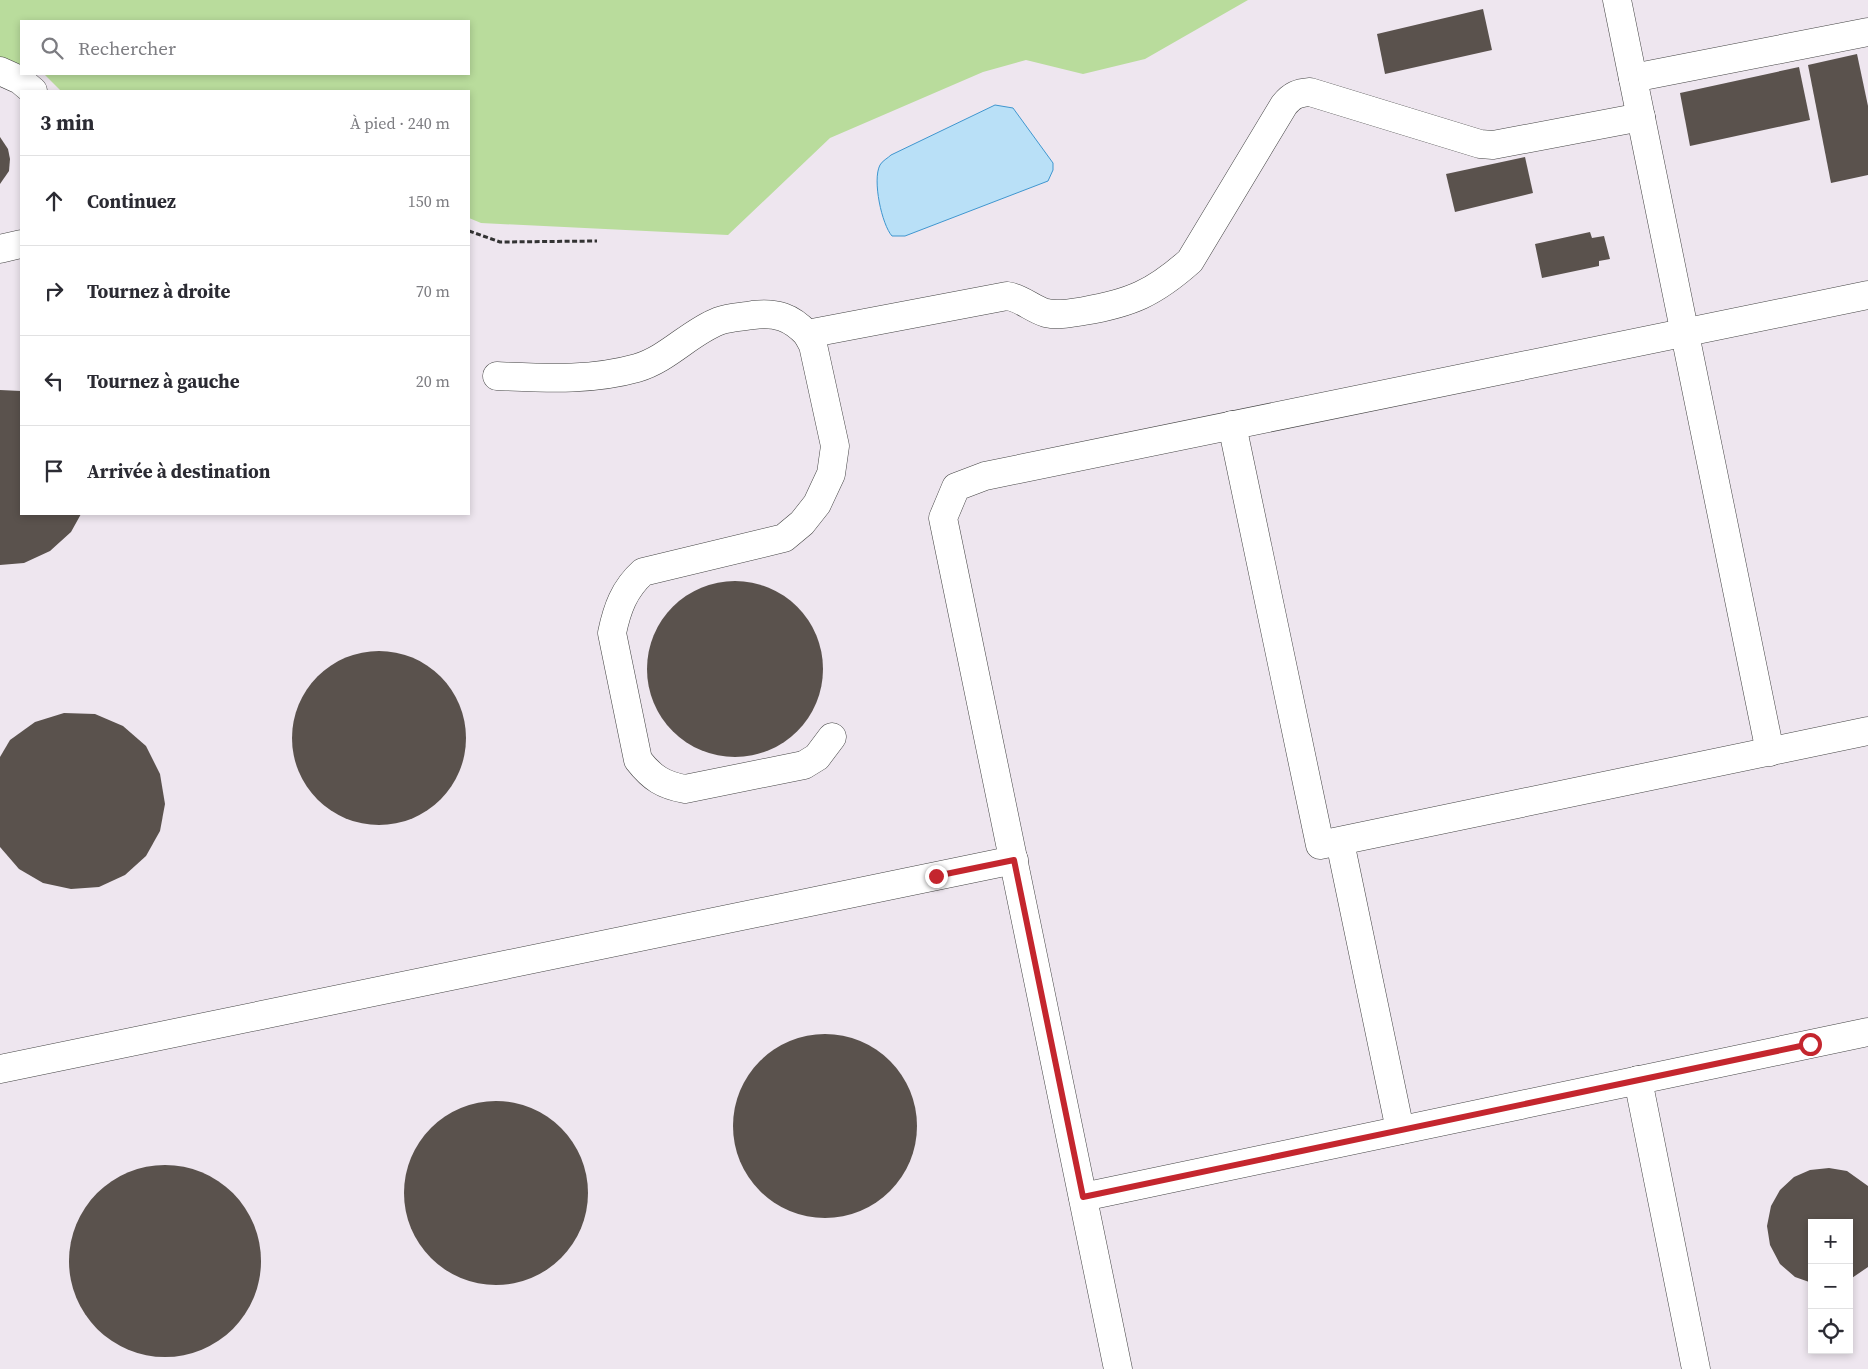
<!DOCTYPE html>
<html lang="fr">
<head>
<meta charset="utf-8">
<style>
	:root { --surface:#fff; --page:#f7f7f7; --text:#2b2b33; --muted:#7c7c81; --line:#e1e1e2 }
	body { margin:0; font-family:"Source Serif 4",serif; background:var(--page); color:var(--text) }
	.controls { position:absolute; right:15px; bottom:15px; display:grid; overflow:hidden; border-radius:0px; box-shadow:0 2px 8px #0003 }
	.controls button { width:45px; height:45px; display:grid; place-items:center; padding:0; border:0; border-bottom:1px solid var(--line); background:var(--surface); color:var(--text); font:25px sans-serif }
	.stop { position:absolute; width:15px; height:15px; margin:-11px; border:4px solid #c4262e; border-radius:50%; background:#fff }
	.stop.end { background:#c4262e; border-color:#fff; box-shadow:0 1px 5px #0008 }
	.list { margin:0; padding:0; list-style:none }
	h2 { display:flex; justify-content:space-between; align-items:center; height:65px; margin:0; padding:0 20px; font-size:21px }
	h2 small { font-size:16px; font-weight:400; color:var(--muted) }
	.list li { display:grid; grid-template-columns:32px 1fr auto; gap:15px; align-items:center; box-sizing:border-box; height:90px; padding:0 20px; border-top:1px solid var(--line) }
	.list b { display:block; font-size:19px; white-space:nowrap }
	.list em { font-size:16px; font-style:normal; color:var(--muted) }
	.icon { flex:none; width:28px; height:28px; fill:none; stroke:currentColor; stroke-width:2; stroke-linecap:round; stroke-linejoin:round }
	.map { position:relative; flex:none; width:1868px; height:1369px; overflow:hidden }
	.search { position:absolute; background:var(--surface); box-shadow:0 2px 8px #0003; left:20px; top:20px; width:450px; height:55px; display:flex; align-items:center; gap:12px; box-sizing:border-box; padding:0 18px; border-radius:0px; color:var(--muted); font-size:19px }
	.panel { position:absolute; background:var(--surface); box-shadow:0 2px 8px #0003; left:20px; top:90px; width:450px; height:425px; border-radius:0px }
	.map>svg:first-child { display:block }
</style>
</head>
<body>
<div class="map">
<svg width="1868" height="1369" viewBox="0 0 1868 1369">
	<rect width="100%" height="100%" fill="#fffdf5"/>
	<path fill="#eee6ef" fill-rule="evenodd" d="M0 0H1868V1369H0ZM21 21H469V74H21ZM21 91H469V514H21ZM1812 1223H1849V1350H1812Z"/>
	<path fill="#b9dc9c" d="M0 0H1248L1145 59 1083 74 1026 60 983 72 830 138 728 235 481 223 469 218V91H61L45 75 469 74V21H21L20 68 0 62Z"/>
	<path fill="#b9e0f7" stroke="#3f96cf" d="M995 105 1013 108 1053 163V170L1048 181 905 236H892C882 225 872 180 880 165 882 161 888 158 891 155Z"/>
	<g fill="#5a524d">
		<path d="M1483 9 1492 50 1385 74 1377 34Z"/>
		<path d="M1857 54 1868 106V175L1831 183 1808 65Z"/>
		<path d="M1799 67 1810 120 1690 146 1680 93Z"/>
		<path d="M0 137 8 149 10 159 9 171 0 184Z"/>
		<path d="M1525 157 1533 193 1455 212 1446 174Z"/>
		<path d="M1590 232 1592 238 1604 236 1610 259 1599 261V266L1542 278 1535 244Z"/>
		<path d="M0 390 21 391V514H81L71 532 50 551 24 563 0 565Z"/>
		<circle cx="735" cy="669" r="88"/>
		<circle cx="379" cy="738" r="87"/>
		<path d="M64 713 95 714 123 726 146 746 160 774 165 804 160 831 146 856 125 875 99 887 71 889 43 883 19 869 0 847V757L10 740 35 722Z"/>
		<circle cx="825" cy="1126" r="92"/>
		<circle cx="496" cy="1193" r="92"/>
		<circle cx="165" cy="1261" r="96"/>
		<path d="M1829 1168 1847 1171 1868 1186V1267L1849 1280V1223H1812V1283L1795 1277 1780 1264 1770 1245 1767 1226 1771 1206 1780 1190 1794 1177 1810 1170Z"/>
	</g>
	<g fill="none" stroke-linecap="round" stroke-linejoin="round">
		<g stroke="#444" stroke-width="29">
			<g id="minor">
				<path d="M1617 0 1770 752"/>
				<path d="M0 71 20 80 33 91"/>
				<path d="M1633 78 1868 32"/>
				<path d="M0 249 21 244"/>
				<path d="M807 334 813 345 835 446 831 474 817 504 802 523 784 538 643 572C624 589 617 609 612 633L638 760C652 778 663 785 685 789L804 765 817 757 832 737"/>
				<path d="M497 376C545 378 591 381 637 368 668 359 690 332 719 321 730 317 742 317 753 315 776 312 791 317 807 334L1007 296C1022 298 1032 309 1046 313 1059 316 1071 313 1084 311 1131 303 1154 293 1190 261L1284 105C1292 95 1298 93 1310 92L1480 144 1493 145 1641 117"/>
				<path d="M1232 425 1320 845 1868 731"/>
				<path d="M1340 842 1400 1130"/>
				<path d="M0 1069 1014 860"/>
				<path d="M1638 1080 1696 1369"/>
				<path d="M1083 1197 1868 1032"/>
				<path d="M1118 1369 943 518 956 487 985 476 1868 295"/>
			</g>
		</g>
		<path stroke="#333" stroke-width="3" stroke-dasharray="5 2.5" stroke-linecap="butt" d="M469 231 500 242 597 241"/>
		<use href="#minor" stroke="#fff" stroke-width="28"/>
	</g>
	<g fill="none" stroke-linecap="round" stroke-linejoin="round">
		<path stroke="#c4262e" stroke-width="6" d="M936 876 1014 860 1083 1197 1810 1044"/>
	</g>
</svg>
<div class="controls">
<button>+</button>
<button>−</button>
<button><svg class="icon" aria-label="locate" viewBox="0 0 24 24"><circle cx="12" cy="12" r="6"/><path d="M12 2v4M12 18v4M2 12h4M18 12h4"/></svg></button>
</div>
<div class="stop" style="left:1810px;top:1044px"></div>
<div class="stop end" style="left:936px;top:876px"></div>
<div class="search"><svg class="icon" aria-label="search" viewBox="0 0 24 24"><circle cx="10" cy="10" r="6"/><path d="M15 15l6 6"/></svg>Rechercher</div>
<section class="panel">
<h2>3 min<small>À pied · 240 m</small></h2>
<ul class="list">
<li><svg class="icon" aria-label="ahead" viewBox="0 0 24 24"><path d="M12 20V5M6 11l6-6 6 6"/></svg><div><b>Continuez</b></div><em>150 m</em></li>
<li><svg class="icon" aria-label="right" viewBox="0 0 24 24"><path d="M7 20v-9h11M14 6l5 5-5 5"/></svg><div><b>Tournez à droite</b></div><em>70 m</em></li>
<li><svg class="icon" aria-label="left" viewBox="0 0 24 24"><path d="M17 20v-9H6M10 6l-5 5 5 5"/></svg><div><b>Tournez à gauche</b></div><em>20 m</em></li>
<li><svg class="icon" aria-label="arrive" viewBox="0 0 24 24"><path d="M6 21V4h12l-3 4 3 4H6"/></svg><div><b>Arrivée à destination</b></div></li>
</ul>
</section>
</div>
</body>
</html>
